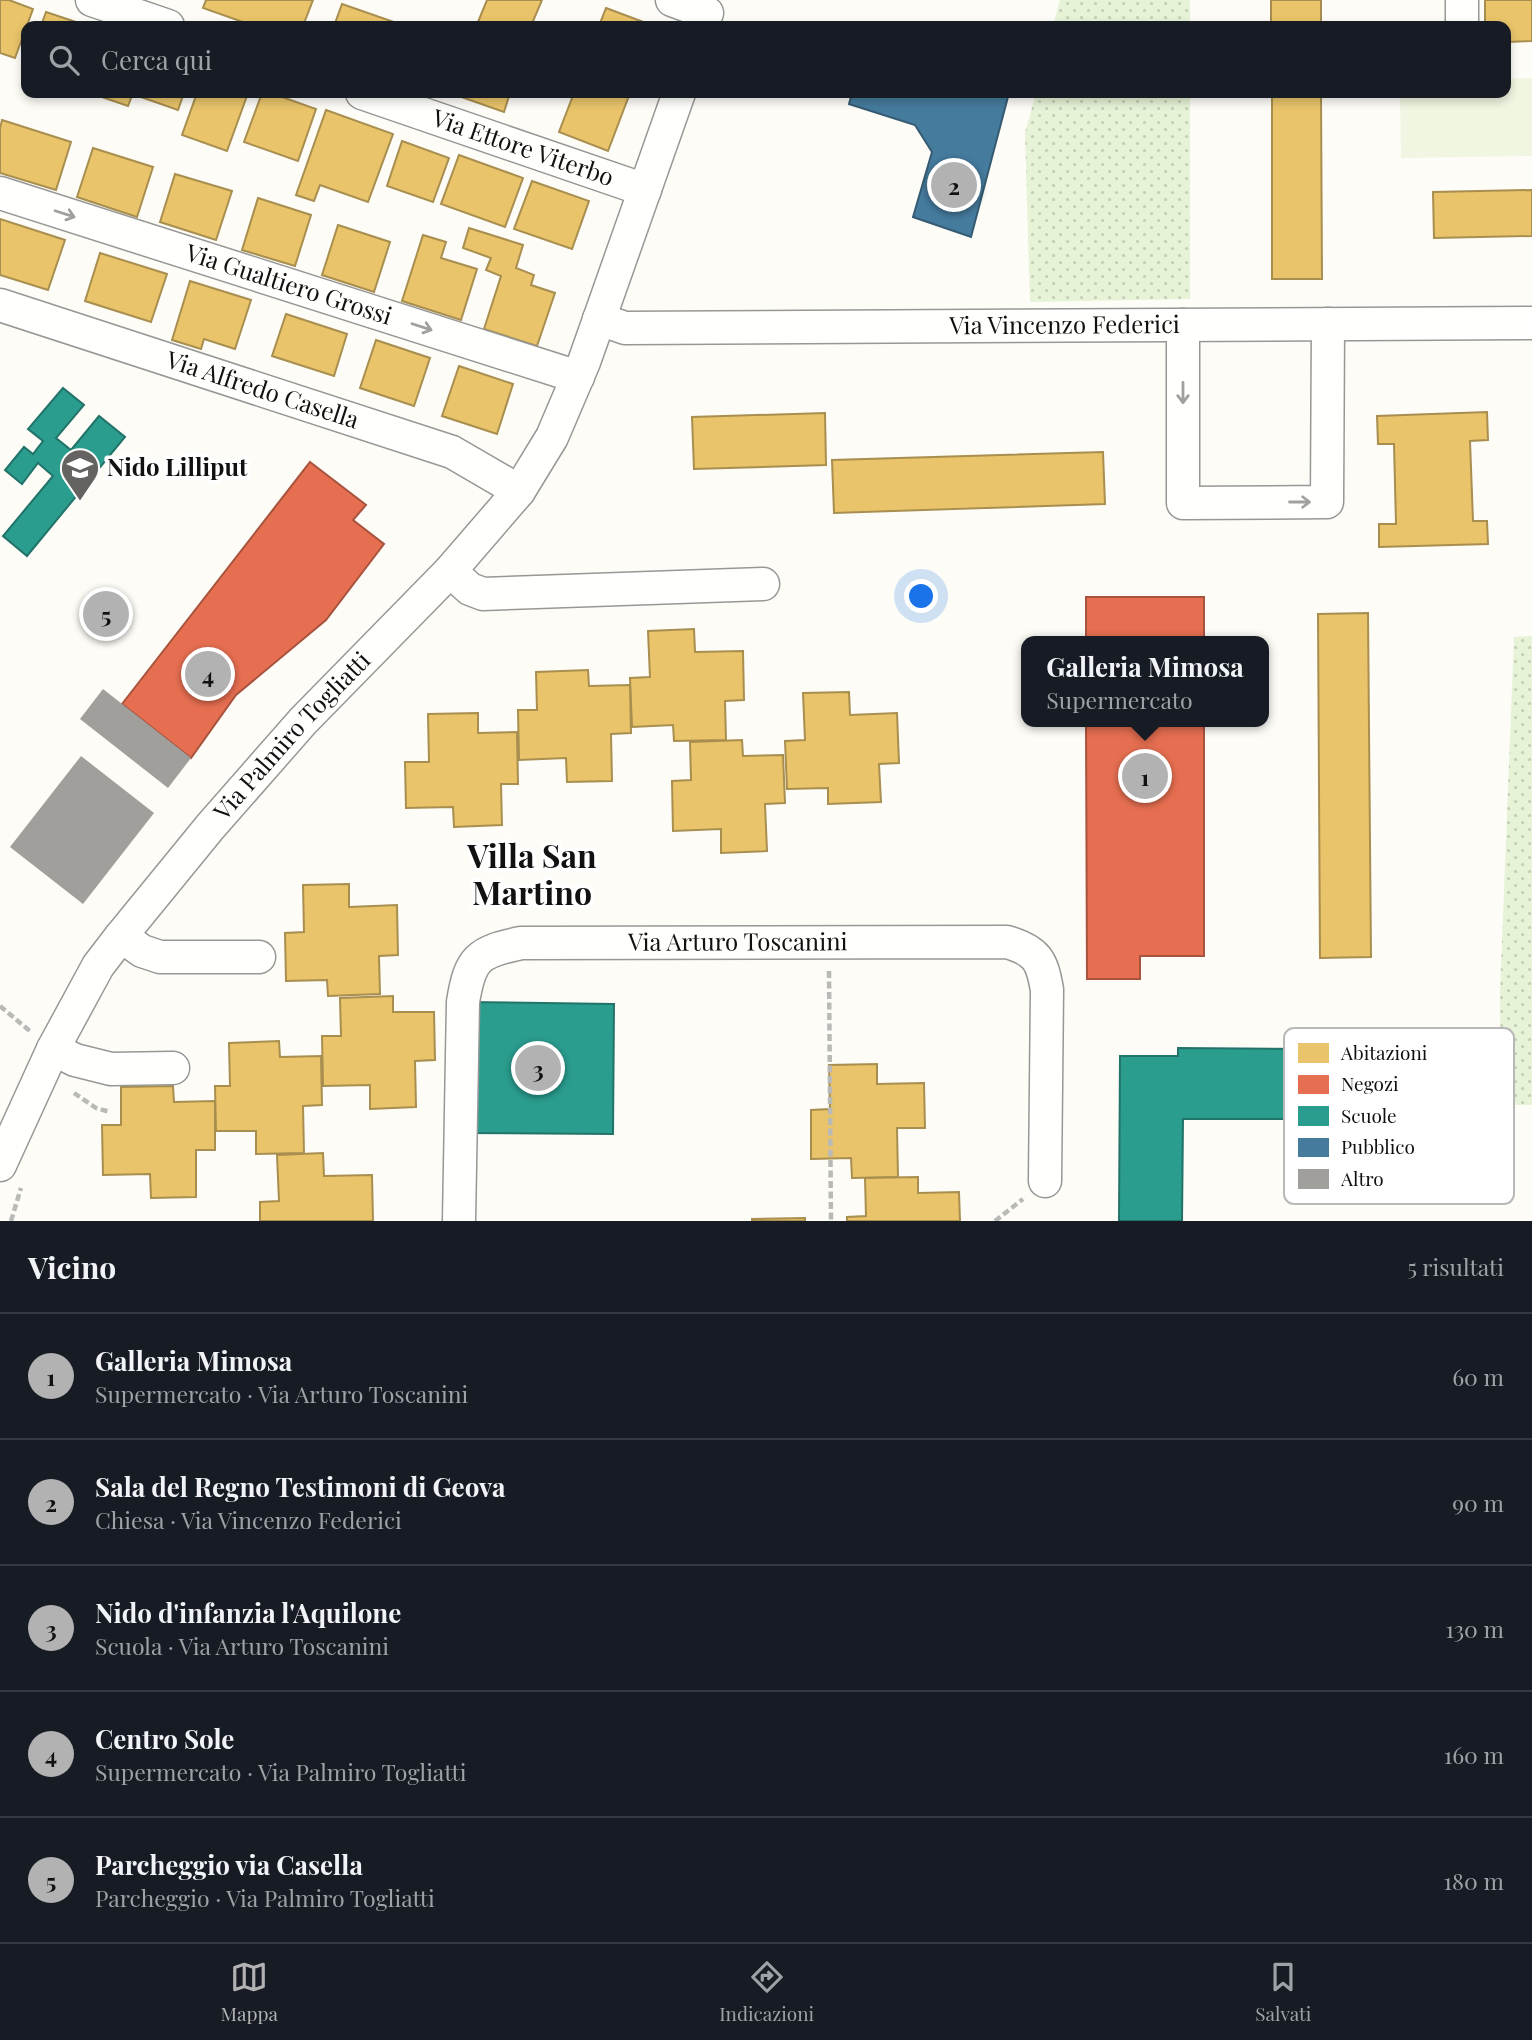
<!DOCTYPE html>
<html lang="it">
<head>
<meta charset="utf-8">
<style>
	:root { --surface:#171b24; --page:#20242c; --text:#f1f3f6; --muted:#9ea1a6; --line:#363941; --accent:#b2b2b3 }
	body { margin:0; font-family:"Playfair Display",serif; background:var(--page); color:var(--text) }
	.you { position:absolute; left:922px; top:597px; width:24px; height:24px; margin:-18px; border:5px solid #fff; border-radius:50%; background:#1a73e8; box-shadow:0 0 0 10px #1a73e833 }
	.badge { display:grid; place-items:center; width:46px; height:46px; border-radius:50%; background:var(--accent); color:#111; font-size:23px; font-weight:700 }
	.pin { position:absolute; translate:-50% -50%; border:4px solid #fff; box-shadow:0 2px 7px #0006 }
	.popup { position:absolute; left:1021px; top:636px; width:248px; height:91px; box-sizing:border-box; display:grid; place-content:center; border-radius:14px; background:var(--surface); filter:drop-shadow(0 2px 5px #0005); font-size:23px; white-space:nowrap; color:var(--muted) }
	.popup b { font-size:26px; color:var(--text) }
	.popup::after { content:''; position:absolute; left:50%; top:100%; margin-left:-14px; border:14px solid transparent; border-top-color:var(--surface) }
	.list { margin:0; padding:0; list-style:none }
	h2 { display:flex; justify-content:space-between; align-items:center; height:91px; margin:0; padding:0 28px; font-size:30px }
	h2 small { font-size:23px; font-weight:400; color:var(--muted) }
	.list li { display:grid; grid-template-columns:46px 1fr auto; gap:21px; align-items:center; box-sizing:border-box; height:126px; padding:0 28px; border-top:2px solid var(--line) }
	.list b { display:block; font-size:26px; white-space:nowrap }
	.list p { margin:0; font-size:23px; white-space:nowrap; color:var(--muted) }
	.list em { font-size:23px; font-style:normal; color:var(--muted) }
	.icon { flex:none; width:38px; height:38px; fill:none; stroke:currentColor; stroke-width:2; stroke-linecap:round; stroke-linejoin:round }
	.map { position:relative; flex:none; width:1532px; height:1221px; overflow:hidden }
	.search { position:absolute; background:var(--surface); box-shadow:0 4px 10px #0003; left:21px; right:21px; top:21px; height:77px; display:flex; align-items:center; gap:18px; box-sizing:border-box; padding:0 24px; border-radius:14px; color:var(--muted); font-size:26px }
	.sheet { height:721px; background:var(--surface) }
	nav { display:flex; justify-content:space-around; align-items:center; box-sizing:border-box; height:98px; border-top:2px solid var(--line); background:var(--surface); font-size:19px; color:var(--muted) }
	nav a { display:grid; justify-items:center; gap:4px }
	nav .on { color:var(--accent) }
	.map>svg:first-child { display:block }
</style>
</head>
<body>
<div class="map">
<svg width="1532" height="1221" viewBox="0 0 1532 1221">
	<defs>
		<pattern id="park-dots" width="8" height="8" patternUnits="userSpaceOnUse" patternTransform="scale(1.75)"><rect width="8" height="8" fill="#e7f3d7"/><path d="M2 2h.1M6 6h.1" fill="none" stroke="#c5cfb8" stroke-width="1.8" stroke-linecap="round"/></pattern>
	</defs>
	<rect width="100%" height="100%" fill="#fdfcf7"/>
	<g fill="url(#park-dots)">
		<path d="M1060 0H1190V26H1053Z"/>
		<path d="M1036 93H1190V299L1030 302 1025 133Z"/>
		<path d="M1532 636V1105H1501L1500 992 1514 637Z"/>
	</g>
	<path fill="#f0f6e1" d="M1532 78V156L1401 158 1400 93H1506V79Z"/>
	<g fill="#e9c46a" stroke="#a88e4f" stroke-width="2">
		<path d="M0 0H9L33 9 15 58 0 53Z"/>
		<path d="M206 0H313L303 26H254L203 8Z"/>
		<path d="M487 0H542L531 26H489L478 22Z"/>
		<rect x="1271" y="0" width="50" height="26"/>
		<path d="M1485 0H1532V41L1506 42V26H1485Z"/>
		<path d="M342 4 394 22 392 26H334Z"/>
		<path d="M606 8 654 26H599Z"/>
		<path d="M46 12 88 26H41Z"/>
		<path d="M90 93H133L128 106Z"/>
		<path d="M142 93H184L178 110 141 97Z"/>
		<path d="M197 93H248L227 151 182 135Z"/>
		<path d="M262 93H271L316 109 298 161 244 142Z"/>
		<path d="M450 93H510L504 112Z"/>
		<path d="M574 93H630L608 151 559 132Z"/>
		<path d="M1272 93H1321L1322 279H1272Z"/>
		<path d="M326 110 393 134 368 202 320 185 314 201 296 195Z"/>
		<path d="M2 120 71 142 56 190 0 173V128Z"/>
		<path d="M402 141 449 158 433 202 387 186Z"/>
		<path d="M93 148 153 167 137 217 77 197Z"/>
		<path d="M459 155 523 178 505 227 441 204Z"/>
		<path d="M175 174 232 191 216 240 160 222Z"/>
		<path d="M532 181 589 201 572 249 514 229Z"/>
		<path d="M1532 190V236L1434 238 1433 192Z"/>
		<path d="M258 198 311 215 295 266 242 250Z"/>
		<path d="M0 219 65 240 48 290 0 275Z"/>
		<path d="M338 225 390 242 374 292 322 275Z"/>
		<path d="M469 228 523 245 516 268 534 275 531 285 555 293 537 346 484 329 501 276 486 270 491 258 463 248Z"/>
		<path d="M423 235 446 242 441 258 477 269 461 320 402 301Z"/>
		<path d="M100 253 167 274 151 322 85 301Z"/>
		<path d="M190 281 251 300 235 349 204 339 201 349 172 340Z"/>
		<path d="M286 314 347 334 334 376 272 356Z"/>
		<path d="M376 340 430 358 414 406 360 388Z"/>
		<path d="M459 366 513 384 497 434 442 416Z"/>
		<path d="M1487 412 1488 440 1470 441 1473 521H1487L1488 544 1379 547V524H1396L1394 444H1378L1377 416Z"/>
		<path d="M825 413 826 465 694 469 692 417Z"/>
		<path d="M1103 452 1105 504 834 513 832 460Z"/>
		<path d="M1368 613 1371 957 1320 958 1318 614Z"/>
		<path d="M694 629 695 652 743 651 744 700 725 701 726 740 674 741 673 725 632 727 630 678 650 677 648 631Z"/>
		<path d="M588 670 589 686 630 685 631 733 611 734 612 781 567 782 566 758 519 760 518 710H537L536 672Z"/>
		<path d="M849 692 850 715 897 713 899 763 879 764 881 802 828 804V788L787 789 785 741 805 740 803 693Z"/>
		<path d="M478 713V733L517 732 518 784H501L502 825 454 827 453 807 406 808 405 762H429L428 714Z"/>
		<path d="M742 740 743 756 783 755 785 803 765 804 767 851 721 853V829L673 831 672 781 691 780 690 742Z"/>
		<path d="M349 884V907L397 905 398 955 379 956 380 994 328 996 327 980 286 981 285 933 304 932 303 885Z"/>
		<path d="M393 996V1012H434L435 1060 415 1061 416 1107 370 1109V1085L323 1086 322 1036H341L340 998Z"/>
		<path d="M279 1041 280 1057 321 1056 322 1105 303 1106 304 1153 256 1154V1131H216L215 1086H230L229 1043Z"/>
		<path d="M877 1064V1084L924 1083 925 1128H897L898 1177 852 1178 851 1158 811 1159V1110L830 1109 829 1065Z"/>
		<path d="M173 1086 174 1102 215 1101V1150H196V1197L151 1198 150 1174 103 1175 102 1125H121V1087Z"/>
		<path d="M323 1153 324 1176 372 1175 373 1221H260V1202L279 1201 277 1155Z"/>
		<path d="M918 1177V1193L959 1192 960 1221H847V1217L866 1216 865 1178Z"/>
		<path d="M805 1218V1221H752V1219Z"/>
	</g>
	<g fill="#e76f51" stroke="#a7533e" stroke-width="2">
		<path d="M310 462 366 505 353 520 384 544 326 620 236 695 191 758 122 704Z"/>
		<rect x="1086" y="597" width="118" height="44"/>
		<path d="M1086 722H1204V956H1140V979H1087Z"/>
	</g>
	<g fill="#2a9d8f" stroke="#227369" stroke-width="2">
		<path d="M63 388 84 405 56 438 71 450 99 416 125 437 27 556 3 536 53 476 38 463 22 484 5 470 24 447 33 454 43 441 28 429Z"/>
		<path d="M463 1002 614 1004 613 1134 462 1133Z"/>
		<path d="M1178 1048 1311 1049V1056H1397V1119H1183L1182 1221H1119L1120 1056H1178Z"/>
	</g>
	<path fill="#457b9d" stroke="#355b73" stroke-width="2" d="M852 93H1009L971 237 913 217 932 152 915 125 849 104Z"/>
	<g fill="#a19f9c">
		<path d="M103 689 191 758 168 788 80 719Z"/>
		<path d="M81 756 154 813 83 904 10 847Z"/>
	</g>
	<g fill="none" stroke-linecap="round" stroke-linejoin="round">
		<g stroke="#979795" stroke-width="35">
			<g id="minor">
				<path d="M92 0 168 26"/>
				<path d="M672 0 707 13"/>
				<path d="M1462 0V26"/>
				<path id="s1" d="M362 93 645 190"/>
				<path id="s2" d="M0 193 578 377"/>
				<path id="s3" d="M0 305 452 452 519 491"/>
				<path id="s4" d="M599 319 625 328 1532 323"/>
				<path d="M1183 325V503L1327 502 1328 324"/>
				<path d="M450 571 470 589 483 594 763 584"/>
				<path d="M121 936 142 951 160 957H259"/>
				<path d="M53 1049 75 1060 111 1069 173 1068"/>
				<path id="s5" d="M0 1165 53 1049 98 966 121 936 210 827 303 721 450 571 519 491 552 437 584 362 679 93"/>
				<path id="s6" d="M459 1221 463 1002C470 958 478 952 521 943L1007 942C1037 951 1042 960 1047 990L1045 1181"/>
			</g>
		</g>
		<g stroke="#b9b9b8" stroke-width="4.5" stroke-dasharray="7 3.5" stroke-linecap="butt">
			<path d="M829 971 831 1221"/>
			<path d="M0 1006 30 1031"/>
			<path d="M74 1093 96 1108 110 1112"/>
			<path d="M11 1221 21 1188"/>
			<path d="M995 1221 1023 1199"/>
		</g>
		<use href="#minor" stroke="#fffffe" stroke-width="32"/>
	</g>
	<defs><path id="oneway-shaft" d="M-6 0H5M1.5-3L5.5 0L1.5 3" fill="none" stroke-width="1.6" stroke-linecap="round" stroke-linejoin="round" transform="scale(1.75)"/></defs>
	<g stroke="#a0a09f">
		<use href="#oneway-shaft" transform="translate(65 214) rotate(18)"/>
		<use href="#oneway-shaft" transform="translate(422 327) rotate(18)"/>
		<use href="#oneway-shaft" transform="translate(1183 393) rotate(90)"/>
		<use href="#oneway-shaft" transform="translate(1300 502)"/>
	</g>
	<defs>
		<g id="school-pin" transform="scale(2.0125)"><path d="M0 17L-7.5 6A9.5 9.5 0 1 1 7.5 6Z" fill="#646362" stroke="#fff"/><path d="M0-5L7-2L0 1L-7-2ZM-4 1L0 2.5L4 1V4Q0 6-4 4Z" fill="#fff"/></g>
	</defs>
	<g fill-rule="evenodd">
		<use href="#school-pin" x="80" y="468"/>
	</g>
	<g text-anchor="middle" stroke-width="7" stroke-linejoin="round" paint-order="stroke">
		<g font-size="24" fill="#111" stroke="#fff">
			<text dy="8" stroke="none"><textPath href="#s1" startOffset="170">Via Ettore Viterbo</textPath></text>
			<text dy="8" stroke="none"><textPath href="#s2" startOffset="303">Via Gualtiero Grossi</textPath></text>
			<text dy="8" stroke="none"><textPath href="#s4" startOffset="467">Via Vincenzo Federici</textPath></text>
			<text dy="8" stroke="none"><textPath href="#s3" startOffset="276">Via Alfredo Casella</textPath></text>
			<text dy="8" stroke="none"><textPath href="#s5" startOffset="523">Via Palmiro Togliatti</textPath></text>
			<text dy="8" stroke="none"><textPath href="#s6" startOffset="528">Via Arturo Toscanini</textPath></text>
		</g>
		<g font-size="24" font-weight="bold" fill="#111" stroke="#fff" text-anchor="start">
			<text x="107" y="476">Nido Lilliput</text>
		</g>
		<g font-size="32" font-weight="bold" fill="#111" stroke="#fff">
			<text x="532" y="868">Villa San<tspan x="532" dy="37">Martino</tspan></text>
		</g>
	</g>
	<rect x="1284" y="1028" width="230" height="176" rx="10" fill="#fff" stroke="#b8b8b8" stroke-width="2"/>
	<rect x="1298" y="1043" width="31" height="20" fill="#e9c46a"/>
	<rect x="1298" y="1075" width="31" height="19" fill="#e76f51"/>
	<rect x="1298" y="1106" width="31" height="20" fill="#2a9d8f"/>
	<rect x="1298" y="1138" width="31" height="19" fill="#457b9d"/>
	<rect x="1298" y="1169" width="31" height="20" fill="#a19f9c"/>
	<g font-size="19" fill="#111">
		<text x="1341" y="1060">Abitazioni</text>
		<text x="1341" y="1091">Negozi</text>
		<text x="1341" y="1123">Scuole</text>
		<text x="1341" y="1154">Pubblico</text>
		<text x="1341" y="1186">Altro</text>
	</g>
</svg>
<div class="you"></div>
<div class="pin badge" style="left:1145px;top:776px">1</div>
<div class="popup"><b>Galleria Mimosa</b>Supermercato</div>
<div class="pin badge" style="left:954px;top:185px">2</div>
<div class="pin badge" style="left:538px;top:1068px">3</div>
<div class="pin badge" style="left:208px;top:674px">4</div>
<div class="pin badge" style="left:106px;top:614px">5</div>
<div class="search"><svg class="icon" aria-label="search" viewBox="0 0 24 24"><circle cx="10" cy="10" r="6"/><path d="M15 15l6 6"/></svg>Cerca qui</div>
</div>
<section class="sheet">
<h2>Vicino<small>5 risultati</small></h2>
<ul class="list">
<li><span class="badge">1</span><div><b>Galleria Mimosa</b><p>Supermercato · Via Arturo Toscanini</p></div><em>60 m</em></li>
<li><span class="badge">2</span><div><b>Sala del Regno Testimoni di Geova</b><p>Chiesa · Via Vincenzo Federici</p></div><em>90 m</em></li>
<li><span class="badge">3</span><div><b>Nido d'infanzia l'Aquilone</b><p>Scuola · Via Arturo Toscanini</p></div><em>130 m</em></li>
<li><span class="badge">4</span><div><b>Centro Sole</b><p>Supermercato · Via Palmiro Togliatti</p></div><em>160 m</em></li>
<li><span class="badge">5</span><div><b>Parcheggio via Casella</b><p>Parcheggio · Via Palmiro Togliatti</p></div><em>180 m</em></li>
</ul>
</section>
<nav>
<a class="on"><svg class="icon" aria-label="map" viewBox="0 0 24 24"><path d="M3 6l6-2 6 2 6-2v14l-6 2-6-2-6 2zM9 4v14M15 6v14"/></svg>Mappa</a>
<a><svg class="icon" aria-label="directions" viewBox="0 0 24 24"><path d="M12 3l9 9-9 9-9-9zM9 14v-3h6M13 9l2 2-2 2"/></svg>Indicazioni</a>
<a><svg class="icon" aria-label="saved" viewBox="0 0 24 24"><path d="M7 4h10v16l-5-4-5 4z"/></svg>Salvati</a>
</nav>
</body>
</html>
